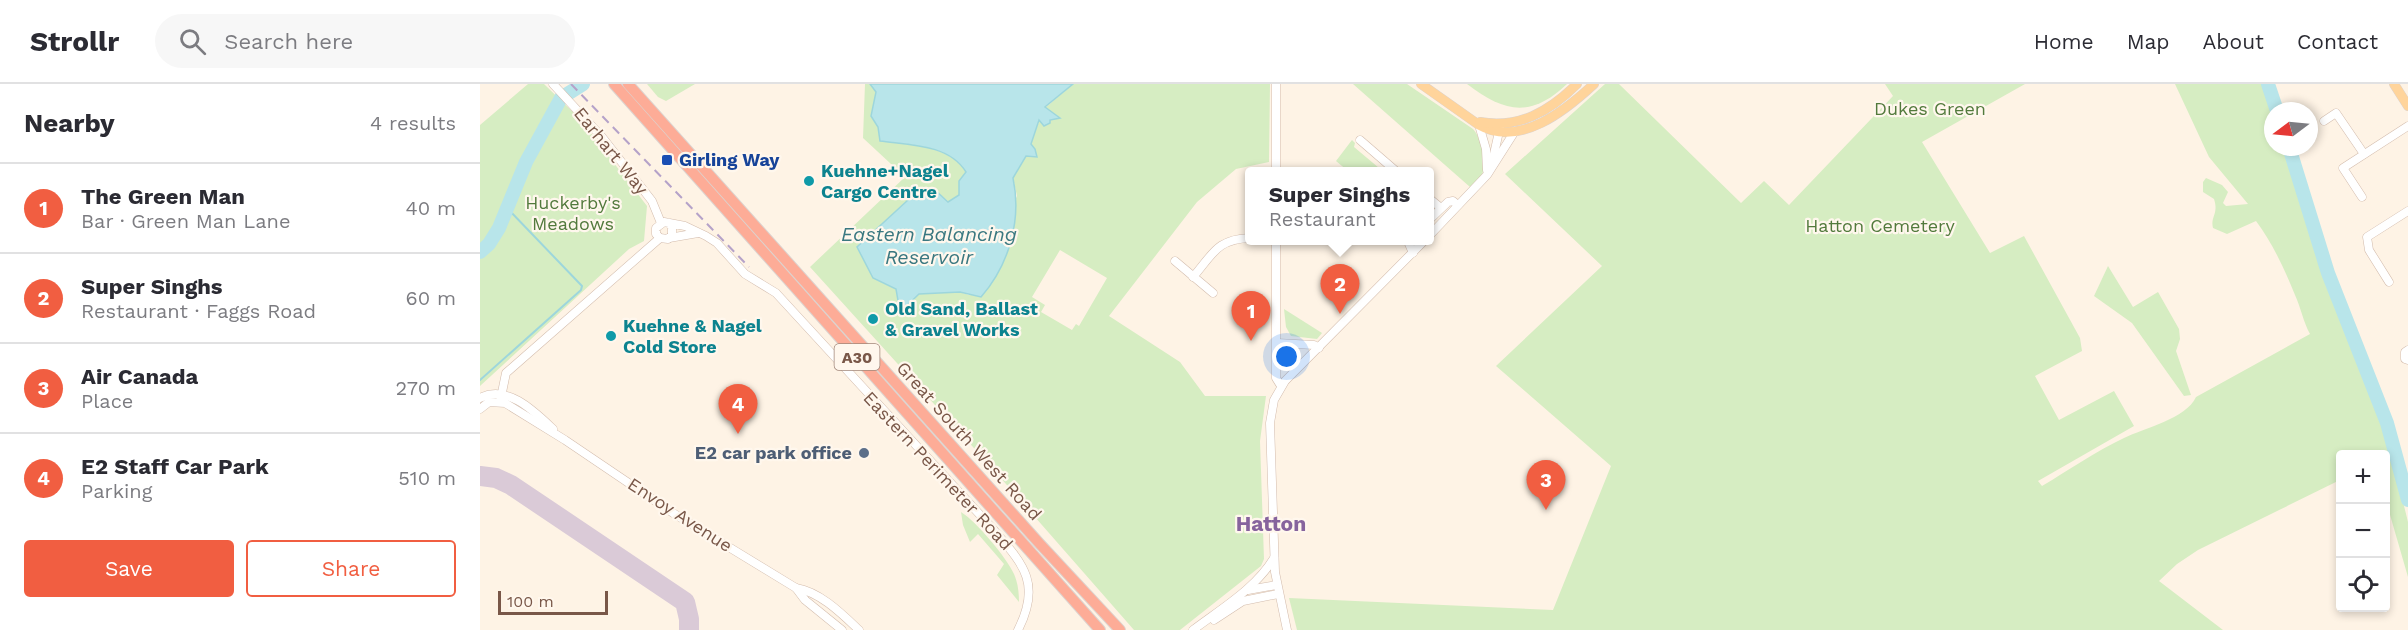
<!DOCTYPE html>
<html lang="en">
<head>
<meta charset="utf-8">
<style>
	:root { --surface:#fff; --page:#f7f7f7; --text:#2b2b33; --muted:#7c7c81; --line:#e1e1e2; --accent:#f15e41 }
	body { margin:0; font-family:"Work Sans",sans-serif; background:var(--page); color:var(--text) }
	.controls { position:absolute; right:18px; bottom:18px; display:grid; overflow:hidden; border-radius:6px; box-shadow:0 3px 9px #0003 }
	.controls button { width:54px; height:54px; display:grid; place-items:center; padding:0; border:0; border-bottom:2px solid var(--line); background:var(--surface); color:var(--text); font:30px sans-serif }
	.compass { position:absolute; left:1784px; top:18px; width:54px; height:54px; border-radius:50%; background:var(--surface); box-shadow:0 3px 9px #0003; rotate:254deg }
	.scale { position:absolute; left:18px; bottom:15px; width:110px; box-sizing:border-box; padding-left:6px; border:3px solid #795748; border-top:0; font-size:16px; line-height:21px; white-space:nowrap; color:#795748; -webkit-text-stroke:4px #fff7ed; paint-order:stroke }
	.you { position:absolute; left:807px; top:273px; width:21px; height:21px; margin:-15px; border:4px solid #fff; border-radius:50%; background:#1a73e8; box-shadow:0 0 0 9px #1a73e833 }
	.badge { display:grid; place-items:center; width:39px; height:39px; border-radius:50%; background:var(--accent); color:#fff; font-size:20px; font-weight:700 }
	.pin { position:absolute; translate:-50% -50px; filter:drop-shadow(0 2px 3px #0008) }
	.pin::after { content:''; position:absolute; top:32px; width:21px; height:18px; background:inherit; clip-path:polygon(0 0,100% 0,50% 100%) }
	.popup { position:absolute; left:765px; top:83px; width:189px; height:78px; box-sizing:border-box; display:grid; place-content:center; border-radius:6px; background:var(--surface); filter:drop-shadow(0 2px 4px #0005); font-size:20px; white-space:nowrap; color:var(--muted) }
	.popup b { font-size:22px; color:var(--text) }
	.popup::after { content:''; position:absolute; left:50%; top:100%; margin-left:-12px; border:12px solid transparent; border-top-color:var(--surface) }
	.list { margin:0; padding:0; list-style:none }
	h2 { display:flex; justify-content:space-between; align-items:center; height:78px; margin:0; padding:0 24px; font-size:26px }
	h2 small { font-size:20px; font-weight:400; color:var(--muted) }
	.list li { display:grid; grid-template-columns:39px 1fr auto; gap:18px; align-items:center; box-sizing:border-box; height:90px; padding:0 24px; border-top:2px solid var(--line) }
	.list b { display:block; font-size:22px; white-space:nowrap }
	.list p { margin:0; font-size:20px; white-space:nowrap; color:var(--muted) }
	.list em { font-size:20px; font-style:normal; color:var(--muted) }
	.actions { display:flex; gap:12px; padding:18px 24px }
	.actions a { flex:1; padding:14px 0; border:2px solid var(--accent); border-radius:6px; text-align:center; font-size:21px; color:var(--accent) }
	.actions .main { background:var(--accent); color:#fff }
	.icon { flex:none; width:33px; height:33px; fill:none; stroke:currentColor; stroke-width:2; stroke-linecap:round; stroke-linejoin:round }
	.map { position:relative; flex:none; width:1928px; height:546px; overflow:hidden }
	header { display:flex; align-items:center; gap:36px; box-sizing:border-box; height:84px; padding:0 30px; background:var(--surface); border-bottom:2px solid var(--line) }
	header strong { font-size:28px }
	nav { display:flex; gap:33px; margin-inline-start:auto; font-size:21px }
	.search { width:420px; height:54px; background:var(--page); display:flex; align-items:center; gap:15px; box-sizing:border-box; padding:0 21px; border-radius:33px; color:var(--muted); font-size:22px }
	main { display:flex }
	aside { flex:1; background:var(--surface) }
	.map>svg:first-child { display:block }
</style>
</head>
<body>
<header>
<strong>Strollr</strong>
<div class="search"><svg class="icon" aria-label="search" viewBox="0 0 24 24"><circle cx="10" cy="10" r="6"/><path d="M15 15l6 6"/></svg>Search here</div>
<nav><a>Home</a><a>Map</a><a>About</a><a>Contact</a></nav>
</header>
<main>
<aside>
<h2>Nearby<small>4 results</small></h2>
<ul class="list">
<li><span class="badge">1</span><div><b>The Green Man</b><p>Bar · Green Man Lane</p></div><em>40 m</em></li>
<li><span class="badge">2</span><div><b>Super Singhs</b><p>Restaurant · Faggs Road</p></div><em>60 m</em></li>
<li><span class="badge">3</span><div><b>Air Canada</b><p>Place</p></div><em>270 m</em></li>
<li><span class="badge">4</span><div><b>E2 Staff Car Park</b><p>Parking</p></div><em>510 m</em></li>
</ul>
<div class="actions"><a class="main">Save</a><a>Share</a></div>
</aside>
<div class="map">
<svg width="1928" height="546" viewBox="0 0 1928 546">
	<rect width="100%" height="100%" fill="#fef3e5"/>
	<g fill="#d6edc2" fill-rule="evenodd">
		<path d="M48 0H64L100 35 167 122 164 157 149 165 0 302V41Z"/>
		<path d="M167 0H215L186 17 178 13Z"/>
		<path d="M385 0H390L396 8 391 32 398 43 400 57C429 61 468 60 486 88L479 97V111L469 118 456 107 441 104 377 163 393 194 416 205 420 228 438 210 480 208 489 211 537 112 533 94 546 72 560 35 579 34 565 24 593 0H790L789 78 756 85 717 118 629 232 700 278 725 312H786L780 357 784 475 781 482 700 546H654L512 384 330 183 425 93 383 54ZM580 166 627 194 599 242 596 240 592 246 561 228 565 221 552 213Z"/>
		<path d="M873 0H927L993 45C1001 53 1006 77 1003 88 1001 94 995 98 990 103Z"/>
		<path d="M987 0H1087C1050 35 1024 28 987 0Z"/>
		<path d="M1125 0H1139L1261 119 1284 97 1309 121 1413 12 1405 0H1545L1442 58 1510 169 1544 152 1600 254 1602 267 1555 292 1579 336 1634 307 1654 342 1558 397 1562 402C1589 386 1616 367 1644 354 1664 344 1706 335 1716 313L1830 250C1823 237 1821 224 1815 211 1804 184 1793 160 1776 137L1747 150 1733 144C1730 133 1739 130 1734 115L1723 108V98L1726 94 1742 101 1748 108 1743 119 1746 122 1768 120 1729 73 1695 0H1784L1793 27V63H1805L1842 186 1904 341 1928 438V493L1906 417V370H1860V396L1718 466 1697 480 1679 497 1743 546H817L809 514 1073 526 1131 382 1016 282 1122 182 1025 90Z"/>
		<path d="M872 56 875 59 874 63 899 84H904L906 87H868L856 77Z"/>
		<path d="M1628 182 1653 223 1678 208 1699 245 1700 255 1696 267 1711 311 1704 312 1652 239 1614 212Z"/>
		<path d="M804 225 842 249 837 255 811 252 806 243Z"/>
		<path d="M481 428C497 438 526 473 534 490 538 499 539 509 539 518L517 491 524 480 498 450 490 458 483 441Z"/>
	</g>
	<path fill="#b8e5ea" stroke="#9dd6dc" stroke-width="1.5" d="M390 0H593L565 23 580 34 570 36V39L564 42 559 36 551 60 555 65 557 73 546 72 533 94C542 136 529 181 501 213L480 208 439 210 420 228 416 205 393 194 377 163 441 104 456 107 468 118 479 111V97L486 88C469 60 429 61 400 57L398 43 391 32 396 8Z"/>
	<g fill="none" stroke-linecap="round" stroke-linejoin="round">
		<path stroke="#9dd6dc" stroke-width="2" d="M0 296 101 206 102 202 27 124"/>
		<g stroke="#b8e5ea" stroke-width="14">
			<path d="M1788 0 1797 27"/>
			<path d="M1809 63 1848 189 1907 339 1928 416"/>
			<path d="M0 168 9 160 19 144 46 78 81 14 103 0"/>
		</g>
		<path stroke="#dacad7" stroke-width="20" d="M0 392 16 394 31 401 205 518 209 535V546"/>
		<g stroke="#d3bcad" stroke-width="9">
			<g id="minor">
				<path d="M73 0 122 53 172 117 181 139"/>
				<path d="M1844 37 1856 29 1884 70"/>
				<path d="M999 41 1006 65 1007 86"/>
				<path d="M880 56 917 88"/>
				<path d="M1012 79 1020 43"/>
				<path d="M796 88V0"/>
				<path d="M1882 113 1863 84 1928 42"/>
				<path d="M950 115 961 124"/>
				<path d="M950 135 968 118 973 117 978 121"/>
				<path d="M189 139 192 143V151L188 155 180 154 176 150V144L184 138 205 142 226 152 237 159 265 190 296 209 513 445C543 480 562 499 538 546"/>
				<path d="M950 151 1007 91 1035 47"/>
				<path d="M189 154 218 149"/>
				<path d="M796 156V294L801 302"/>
				<path d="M930 156 929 160 933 169"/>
				<path d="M695 177 733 209"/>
				<path d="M713 193C733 170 737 155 770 154"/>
				<path d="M1909 198 1889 166 1887 153 1928 127"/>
				<path d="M797 259 834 261 839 264"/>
				<path d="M1928 266 1925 268V275L1928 276"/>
				<path d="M0 314C27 300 54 327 73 345"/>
				<path d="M20 318 26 289 180 154"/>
				<path d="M0 325 9 318 25 319 85 356 193 429 316 504C340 508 361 529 379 546"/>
				<path d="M316 504 325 516 362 546"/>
				<path d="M768 506 796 501"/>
				<path d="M734 536 763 517 798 510"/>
				<path d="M713 546C742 524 775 505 794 474"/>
				<path d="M807 546 795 488 790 339 794 316 805 297 945 156"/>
			</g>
		</g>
		<g stroke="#dcd3cf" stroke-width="10">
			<g id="major">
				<path d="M941 0 999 41C1040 64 1086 26 1114 0"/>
				<path d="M1914 0 1928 22"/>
				<path d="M1000 38C1039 45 1070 27 1097 0"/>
			</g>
		</g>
		<g stroke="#dcd3cf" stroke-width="12">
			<g id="highway">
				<path d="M134 0 620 546"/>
				<path d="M148 0 559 459 640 546"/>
			</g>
		</g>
		<use href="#minor" stroke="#fff" stroke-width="8"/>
		<use href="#major" stroke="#ffd49b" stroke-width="9"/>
		<use href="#highway" stroke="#fdac97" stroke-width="10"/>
		<path stroke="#b5a2c9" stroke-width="2" stroke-dasharray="9 6" stroke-linecap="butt" d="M91 0 269 183"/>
	</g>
	<rect fill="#1a4fb4" stroke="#fff7ed" stroke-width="2" x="181" y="70" width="12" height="12" rx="3"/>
	<g fill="#0f9aa8" stroke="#fff7ed" stroke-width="2">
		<circle cx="329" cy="97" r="6"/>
		<circle cx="393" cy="235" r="6"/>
		<circle cx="131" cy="252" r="6"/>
	</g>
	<circle fill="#5c6f8a" stroke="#fff7ed" stroke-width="2" cx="384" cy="369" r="6"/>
	<g text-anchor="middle" stroke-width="4.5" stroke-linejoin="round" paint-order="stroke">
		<rect fill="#fff7ed" stroke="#a1877a" stroke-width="1.5" x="354.5" y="260" width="45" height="26" rx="4.5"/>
		<g font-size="16" font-weight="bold" fill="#795748">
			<text x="377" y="279">A30</text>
		</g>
		<g font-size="18" fill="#527a3c" stroke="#fff7ed">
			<text x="1450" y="31">Dukes Green</text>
			<text x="93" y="125">Huckerby's<tspan x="93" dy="21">Meadows</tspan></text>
			<text x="1400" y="148">Hatton Cemetery</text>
		</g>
		<g font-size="18" fill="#795748" stroke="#fff7ed">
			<text transform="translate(131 67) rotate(51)" y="6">Earhart Way</text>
			<text transform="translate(489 357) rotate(48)" y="6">Great South West Road</text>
			<text transform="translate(458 387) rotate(47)" y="6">Eastern Perimeter Road</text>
			<text transform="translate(200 431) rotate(33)" y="6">Envoy Avenue</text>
		</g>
		<g font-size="18" font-weight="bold" fill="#164399" stroke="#fff7ed" text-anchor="start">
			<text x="199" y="82">Girling Way</text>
		</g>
		<g font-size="18" font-weight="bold" fill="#0d838f" stroke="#fff7ed" text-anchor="start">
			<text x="341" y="93">Kuehne+Nagel<tspan x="341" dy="21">Cargo Centre</tspan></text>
			<text x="405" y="231">Old Sand, Ballast<tspan x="405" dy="21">&amp; Gravel Works</tspan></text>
			<text x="143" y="248">Kuehne &amp; Nagel<tspan x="143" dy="21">Cold Store</tspan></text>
		</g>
		<g font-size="18" font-weight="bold" fill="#4e5e75" stroke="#fff7ed" text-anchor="end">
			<text x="372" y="375">E2 car park office</text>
		</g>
		<g font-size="20" font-style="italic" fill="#3a7880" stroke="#fff7ed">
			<text x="449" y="157">Eastern Balancing<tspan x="449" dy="23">Reservoir</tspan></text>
		</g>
		<g font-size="21" font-weight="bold" fill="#86639d" stroke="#fff7ed">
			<text x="791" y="447">Hatton</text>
		</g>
	</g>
</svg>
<div class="controls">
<button>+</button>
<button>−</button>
<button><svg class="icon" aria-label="locate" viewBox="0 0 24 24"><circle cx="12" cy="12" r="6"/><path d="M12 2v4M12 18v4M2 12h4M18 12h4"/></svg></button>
</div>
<svg class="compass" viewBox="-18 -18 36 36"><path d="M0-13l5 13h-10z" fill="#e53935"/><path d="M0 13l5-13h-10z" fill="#7c7c81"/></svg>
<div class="scale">100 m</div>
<div class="you"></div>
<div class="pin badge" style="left:771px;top:257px">1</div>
<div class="pin badge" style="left:860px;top:230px">2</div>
<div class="popup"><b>Super Singhs</b>Restaurant</div>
<div class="pin badge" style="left:1066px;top:426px">3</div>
<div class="pin badge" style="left:258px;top:350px">4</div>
</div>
</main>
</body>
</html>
